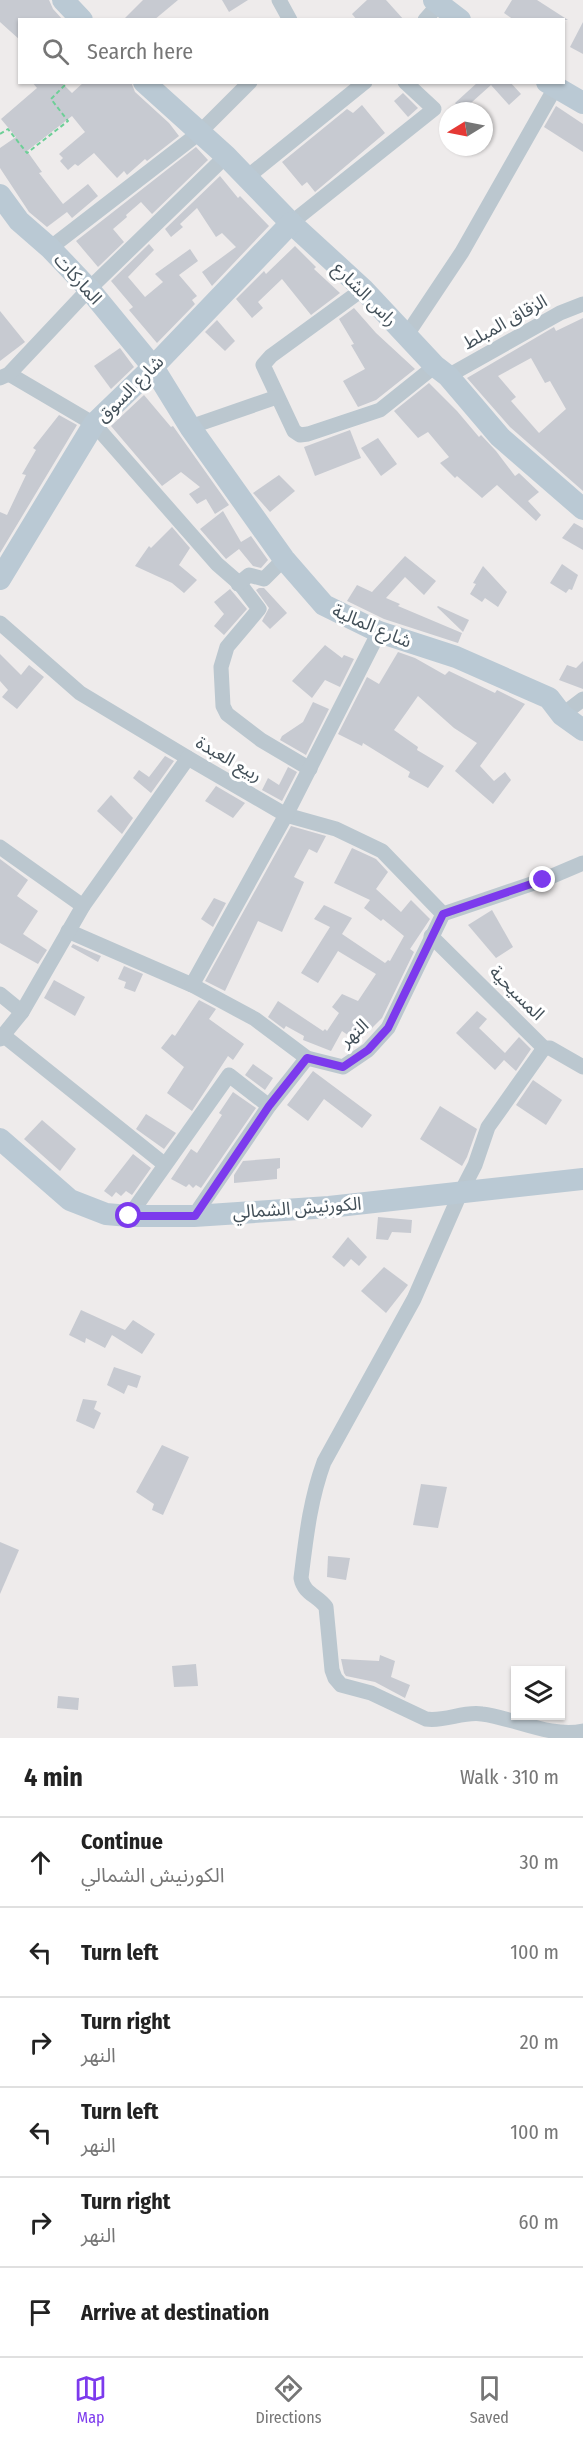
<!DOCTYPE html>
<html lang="en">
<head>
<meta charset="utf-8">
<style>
	:root { --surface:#fff; --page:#f2f2f2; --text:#222; --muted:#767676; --line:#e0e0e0; --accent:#7c3aed }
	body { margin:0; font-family:"Fira Sans Condensed","Noto Sans Arabic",sans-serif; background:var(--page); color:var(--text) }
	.controls { position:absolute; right:18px; bottom:18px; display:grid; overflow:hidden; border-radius:0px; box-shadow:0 2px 4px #0004 }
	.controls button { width:54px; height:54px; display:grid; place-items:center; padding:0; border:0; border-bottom:2px solid var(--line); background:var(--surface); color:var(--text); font:30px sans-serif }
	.compass { position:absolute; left:439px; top:102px; width:54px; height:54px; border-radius:50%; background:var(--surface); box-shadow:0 2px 4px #0004; rotate:260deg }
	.stop { position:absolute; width:18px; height:18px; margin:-14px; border:4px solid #7c3aed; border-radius:50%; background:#fff }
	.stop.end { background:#7c3aed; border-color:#fff; box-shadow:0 2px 6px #0008 }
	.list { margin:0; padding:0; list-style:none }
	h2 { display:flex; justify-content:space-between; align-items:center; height:78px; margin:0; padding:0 24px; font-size:26px }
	h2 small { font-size:20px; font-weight:400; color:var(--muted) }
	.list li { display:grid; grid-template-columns:39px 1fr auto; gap:18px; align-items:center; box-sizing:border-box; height:90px; padding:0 24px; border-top:2px solid var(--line) }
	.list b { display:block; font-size:22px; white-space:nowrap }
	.list p { margin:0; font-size:20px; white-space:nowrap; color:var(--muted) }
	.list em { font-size:20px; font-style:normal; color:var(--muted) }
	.icon { flex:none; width:33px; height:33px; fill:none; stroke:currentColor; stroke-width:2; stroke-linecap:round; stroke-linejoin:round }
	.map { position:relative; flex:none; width:583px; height:1738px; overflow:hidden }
	.search { position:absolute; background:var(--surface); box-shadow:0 2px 4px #0004; left:18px; right:18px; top:18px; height:66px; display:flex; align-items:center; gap:15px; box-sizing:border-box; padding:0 21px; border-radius:0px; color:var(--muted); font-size:22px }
	.sheet { height:618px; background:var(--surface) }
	nav { display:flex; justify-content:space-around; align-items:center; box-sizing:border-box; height:84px; border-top:2px solid var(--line); background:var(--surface); font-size:16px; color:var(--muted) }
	nav a { display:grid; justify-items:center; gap:3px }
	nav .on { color:var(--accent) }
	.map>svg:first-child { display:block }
</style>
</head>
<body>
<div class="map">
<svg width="583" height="1738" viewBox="0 0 583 1738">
	<rect width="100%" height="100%" fill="#eeebeb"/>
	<g fill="#c7cad1" fill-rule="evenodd">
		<path d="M0 0H49L53 9 63 20H20V40L0 22Z"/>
		<path d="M143 0H178L154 20H123Z"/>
		<path d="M222 0H248L229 12Z"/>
		<path d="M367 0H386L404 20H357L352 14Z"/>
		<path d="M512 0H537L568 20H514L504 13Z"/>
		<path d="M583 22V54L570 47Z"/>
		<path d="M32 82H61L72 93 84 82H131L135 92 169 123 179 136 147 161 145 159 127 175 124 171 117 178 94 153 78 166 75 164 68 170 60 161 63 158 59 154 85 132 72 116 27 151 42 172 39 173 63 204 88 184 98 196 72 218 67 212 47 227 29 212 0 168V148L16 137 1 119 37 88Z"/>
		<path d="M478 82H510L521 94 509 105 491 85 462 111 455 103Z"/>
		<path d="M403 93 418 108 408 117 394 101Z"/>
		<path d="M362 105 385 133 315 192 307 182 302 186 282 162 347 109 353 113Z"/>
		<path d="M556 106 583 124V152L544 127Z"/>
		<path d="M196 147 208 160 152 214 141 202 126 215 127 217 113 229 124 242 98 267 76 241Z"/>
		<path d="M220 176 238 198 240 196 269 226 212 286 202 272 236 247 222 233 216 237 197 208 180 224 183 227 171 237 165 229Z"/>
		<path d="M149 244 154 250 128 277 145 297 163 282 155 274 190 249 198 261 179 275 197 296 192 300 195 304 157 343 129 310 133 307 111 281Z"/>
		<path d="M295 246 316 267 314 269 340 293 311 315 282 279 258 302 263 308 252 318 236 299 264 271 266 274Z"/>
		<path d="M354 308 376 333 415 369 376 400 358 407 343 381 365 369 351 345 354 344 339 319Z"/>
		<path d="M0 311 25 342 0 361Z"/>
		<path d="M583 318V491L510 427 467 378 554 327 556 331ZM531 358 545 383 550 381 566 409 539 433 511 401 516 397 498 376Z"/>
		<path d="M217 320 235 341 225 351 205 332Z"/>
		<path d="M120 348 134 367 111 389 94 366Z"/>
		<path d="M429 383 457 411 479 437 481 435 496 451 515 476 519 473 539 492 528 501 541 515 536 521 497 485 482 498 457 476 455 478 440 463 449 457 428 432 418 438 394 411Z"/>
		<path d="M144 395 171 427 173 426 229 505 215 514 206 499 197 504 189 494 200 487 181 472 162 486 111 426Z"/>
		<path d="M59 415 77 425 0 553V512L7 515 26 475 22 474 36 450 33 448Z"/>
		<path d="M350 430 361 458 315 476 304 447Z"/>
		<path d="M378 438 397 464 381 476 361 448Z"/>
		<path d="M279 475 295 491 270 512 253 493Z"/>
		<path d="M223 511 241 542 251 536 268 560 261 568 253 566 239 549 226 559 200 529Z"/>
		<path d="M574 523 583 528V550L562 538Z"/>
		<path d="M172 527 190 548 179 565 197 580 184 593 172 583 135 566 149 546 151 548Z"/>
		<path d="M405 556 436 581 424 595 405 577 386 598 400 604 398 606 462 633 458 643 384 619 347 601 357 585 372 592Z"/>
		<path d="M562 564 578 575 572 590 569 589 566 593 550 583Z"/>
		<path d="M483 566 507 592 498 607 485 598 482 602 470 594 476 584 473 583Z"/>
		<path d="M259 588H264L287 613 270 629 262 621 269 608 256 590Z"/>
		<path d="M230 589 247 609 224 635 214 626 224 614 214 602Z"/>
		<path d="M438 606 469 620 463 632 437 607Z"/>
		<path d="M325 645 342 658 344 655 354 659 340 687 325 680 312 698 292 681Z"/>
		<path d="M398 652 415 658 445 675 449 671 495 693 497 690 525 704 480 766 494 781 505 772 511 780 493 804 455 771 477 743 454 728 418 696 394 730 418 747 417 750 444 766 428 788 408 777 410 772 363 743 362 746 338 734 367 677 379 684Z"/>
		<path d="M0 654 21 675 29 665 44 677 17 709 2 697 8 690 0 681Z"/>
		<path d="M583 661V689L559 680 567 665 576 668Z"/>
		<path d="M313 702 329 709 306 755 280 740 282 736 303 722Z"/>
		<path d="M165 756 174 761 151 793 133 778 139 770 149 777Z"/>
		<path d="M288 767 297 772 282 801 262 790 268 778 279 785Z"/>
		<path d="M216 786 245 803 233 818 205 801Z"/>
		<path d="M111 795 133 818 122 834 97 811Z"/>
		<path d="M291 826 326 836 317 853 309 849 294 877 304 882 282 932 258 921 225 991 205 981Z"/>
		<path d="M352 848 376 859 388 872 376 889 401 912 411 900 430 919 410 949 414 952 382 1018 358 1042 342 1031 331 1051 303 1040 304 1036 286 1026 284 1029 268 1017 278 1001 323 1031 325 1029 327 1031 339 1013 332 1007 342 994 358 1001 376 974 338 951 318 983 301 973 330 927 314 919 324 905 352 918 342 934 385 963 388 960 390 961 404 936 383 919 381 921 364 908 370 900 334 883Z"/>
		<path d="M0 859 28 880 17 896 38 911 23 934 47 950 38 964 0 943Z"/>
		<path d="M214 898 226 903 213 927 201 919Z"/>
		<path d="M492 910 513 947 496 958 468 925Z"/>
		<path d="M73 944 101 956 98 962 71 947Z"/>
		<path d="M124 966 143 974 135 992 124 988 126 982 118 979Z"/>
		<path d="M54 980 85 997 75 1016 44 998Z"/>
		<path d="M199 1000 216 1009 209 1019 244 1044 233 1060 228 1056 192 1111 167 1093 184 1067 161 1048 172 1034 175 1036Z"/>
		<path d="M477 1011 487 1019 479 1028 505 1053 519 1037 531 1049 516 1071 504 1060 495 1070 456 1033Z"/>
		<path d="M253 1064 273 1078 265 1090 245 1075Z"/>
		<path d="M313 1071 372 1115 362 1128 324 1099 308 1121 287 1105Z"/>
		<path d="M533 1080 562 1100 546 1125 516 1105Z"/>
		<path d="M233 1092 256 1108 201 1188 196 1185 193 1188 189 1184 186 1187 171 1179 191 1149 197 1153 222 1115 219 1113Z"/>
		<path d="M440 1106 477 1129 467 1157 462 1166 420 1139Z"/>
		<path d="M146 1114 176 1133 164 1149 136 1129Z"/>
		<path d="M42 1120 76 1149 60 1171 24 1139Z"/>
		<path d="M133 1154 151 1168 132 1195 126 1191 121 1196 116 1192 112 1197 104 1191Z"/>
		<path d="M280 1158V1168L277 1169V1179L234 1183V1175L243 1161Z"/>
		<path d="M378 1217 412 1220 411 1233 392 1232 388 1240 376 1239Z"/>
		<path d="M348 1237 367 1257 359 1266 351 1259 344 1267 332 1257Z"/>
		<path d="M384 1267 408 1285 386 1313 361 1291Z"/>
		<path d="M81 1310 125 1330 133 1320 155 1334 142 1354 112 1335 105 1348 86 1338 85 1343 69 1335Z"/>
		<path d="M114 1367 141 1376 137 1388 128 1385 124 1394 107 1385Z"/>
		<path d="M83 1399 97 1401 94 1409 101 1413 94 1429 76 1421Z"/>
		<path d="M162 1445 189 1457 163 1515 152 1510 154 1504 136 1492Z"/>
		<path d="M421 1484 447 1487 438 1528 413 1525Z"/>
		<path d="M0 1542 19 1550 0 1594Z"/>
		<path d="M328 1556 350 1558 346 1580 327 1577Z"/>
		<path d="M380 1655 395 1661 391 1677 410 1685 405 1698 375 1682 346 1676 344 1673 341 1659 379 1661Z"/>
		<path d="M196 1664 198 1686 174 1687 172 1666Z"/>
		<path d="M58 1696 79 1698 78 1710 57 1708Z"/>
	</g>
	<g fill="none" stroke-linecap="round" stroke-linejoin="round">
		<path stroke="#6dcf97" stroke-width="2" stroke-dasharray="4.5 3" stroke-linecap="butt" d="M0 134 8 129 27 153 68 121 51 99 68 82"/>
		<g stroke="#bbc7cf" stroke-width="15">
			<path d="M279 0 290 20"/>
			<path d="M425 20 439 4"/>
			<path d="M246 178 365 82"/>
			<path d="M291 223 434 109 405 82"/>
			<path d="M50 248 199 133 250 82"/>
			<path d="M363 289 271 356 263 365 294 431 300 435 308 434 380 410 435 366"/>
			<path d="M406 336 462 252 555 88"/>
			<path d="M9 374 94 424 217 564 240 584 259 609 227 647 221 667 223 706 227 714 261 740 310 769"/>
			<path d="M448 376 560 313 583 304"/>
			<path d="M0 378 9 374 89 289 226 156"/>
			<path d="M190 427 277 397"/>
			<path d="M238 584 249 575 264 579 284 559"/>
			<path d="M0 623 80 693 188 758 286 815 336 829 382 851 443 914"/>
			<path d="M562 715 583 699"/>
			<path d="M0 847 83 906"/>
			<path d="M68 931 192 985 255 1019 307 1058 343 1067 368 1050 388 1028 443 914 543 880 583 863"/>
			<path d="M431 936 544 1048H550L583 1067"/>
			<path d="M192 985 286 815 379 632"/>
			<path d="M0 994 22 1012"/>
			<path d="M3 1035 164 1164"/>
			<path d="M0 1039 22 1012 83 906 188 758"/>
			<path d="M544 1048 488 1127 475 1165 460 1194 414 1299 324 1462C310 1500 306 1538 301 1578 304 1594 317 1595 326 1607L332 1670 335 1678 341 1685 371 1693 426 1719C445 1722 463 1711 482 1714 514 1718 551 1738 583 1731"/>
			<path d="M129 1216 229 1075 269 1106"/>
			<path d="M194 1216 269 1106 307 1058"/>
		</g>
		<g stroke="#bac9d4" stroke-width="22">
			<path d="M63 0 82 20"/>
			<path d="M434 0 460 20"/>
			<path d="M144 82 226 156 291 223 363 289 435 366 448 376 500 437 583 509"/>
			<path d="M547 82 583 103"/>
			<path d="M0 195 19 221 50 248 89 289 153 367 190 427 284 559 324 605 379 632 456 657 549 698 562 715 583 730"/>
			<path d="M0 579 94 424 153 367 291 223"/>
			<path d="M0 1139 70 1200 106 1214 129 1216H194L329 1207 583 1179"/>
		</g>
	</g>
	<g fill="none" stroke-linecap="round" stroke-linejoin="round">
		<path stroke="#7c3aed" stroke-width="8" d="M129 1216H195L269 1106 307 1058 343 1067 368 1050 388 1028 443 914 543 880"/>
	</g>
	<g text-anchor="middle" stroke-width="6" stroke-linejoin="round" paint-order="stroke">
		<g font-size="18" fill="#435059" stroke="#fff">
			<text transform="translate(78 279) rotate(48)" y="6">الماركات</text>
			<text transform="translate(365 294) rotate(45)" y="6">راس الشارع</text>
			<text transform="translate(505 322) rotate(-29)" y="6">الزقاق المبلط</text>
			<text transform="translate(130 389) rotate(-45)" y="6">شارع السوق</text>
			<text transform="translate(372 626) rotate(23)" y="6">شارع المالية</text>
			<text transform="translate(229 759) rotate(30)" y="6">ربيع العبدة</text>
			<text transform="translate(517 993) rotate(45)" y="6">المسيحية</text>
			<text transform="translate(354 1033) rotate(-42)" y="6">النهر</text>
			<text transform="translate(297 1208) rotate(-4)" y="6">الكورنيش الشمالي</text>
		</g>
	</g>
</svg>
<div class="controls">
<button><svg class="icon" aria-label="layers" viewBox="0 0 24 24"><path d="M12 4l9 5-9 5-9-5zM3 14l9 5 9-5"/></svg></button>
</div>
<svg class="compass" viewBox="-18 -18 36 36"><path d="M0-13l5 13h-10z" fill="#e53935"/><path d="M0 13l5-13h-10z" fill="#767676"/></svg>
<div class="stop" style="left:129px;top:1216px"></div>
<div class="stop end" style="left:543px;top:880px"></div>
<div class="search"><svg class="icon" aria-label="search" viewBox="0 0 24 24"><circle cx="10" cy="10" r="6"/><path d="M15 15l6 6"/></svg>Search here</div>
</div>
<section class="sheet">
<h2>4 min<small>Walk · 310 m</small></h2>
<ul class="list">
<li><svg class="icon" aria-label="ahead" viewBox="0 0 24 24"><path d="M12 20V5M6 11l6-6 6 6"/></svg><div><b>Continue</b><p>الكورنيش الشمالي</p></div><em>30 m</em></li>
<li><svg class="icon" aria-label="left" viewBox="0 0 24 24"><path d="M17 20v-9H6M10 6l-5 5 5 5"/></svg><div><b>Turn left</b></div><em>100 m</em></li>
<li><svg class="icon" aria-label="right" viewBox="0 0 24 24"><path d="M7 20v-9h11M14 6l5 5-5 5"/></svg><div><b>Turn right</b><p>النهر</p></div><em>20 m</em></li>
<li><svg class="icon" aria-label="left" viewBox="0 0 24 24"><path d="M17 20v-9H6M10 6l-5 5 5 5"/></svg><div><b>Turn left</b><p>النهر</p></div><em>100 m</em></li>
<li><svg class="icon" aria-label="right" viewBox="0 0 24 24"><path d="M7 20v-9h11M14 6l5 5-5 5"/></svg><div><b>Turn right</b><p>النهر</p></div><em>60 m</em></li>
<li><svg class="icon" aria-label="arrive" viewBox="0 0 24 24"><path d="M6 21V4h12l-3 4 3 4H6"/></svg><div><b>Arrive at destination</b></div></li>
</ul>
</section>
<nav>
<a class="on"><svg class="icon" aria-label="map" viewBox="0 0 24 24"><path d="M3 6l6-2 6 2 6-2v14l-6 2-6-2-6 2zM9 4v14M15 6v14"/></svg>Map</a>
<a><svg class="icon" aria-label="directions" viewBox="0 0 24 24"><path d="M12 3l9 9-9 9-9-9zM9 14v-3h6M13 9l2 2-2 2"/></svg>Directions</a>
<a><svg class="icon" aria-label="saved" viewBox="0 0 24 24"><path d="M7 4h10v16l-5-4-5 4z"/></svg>Saved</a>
</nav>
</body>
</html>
